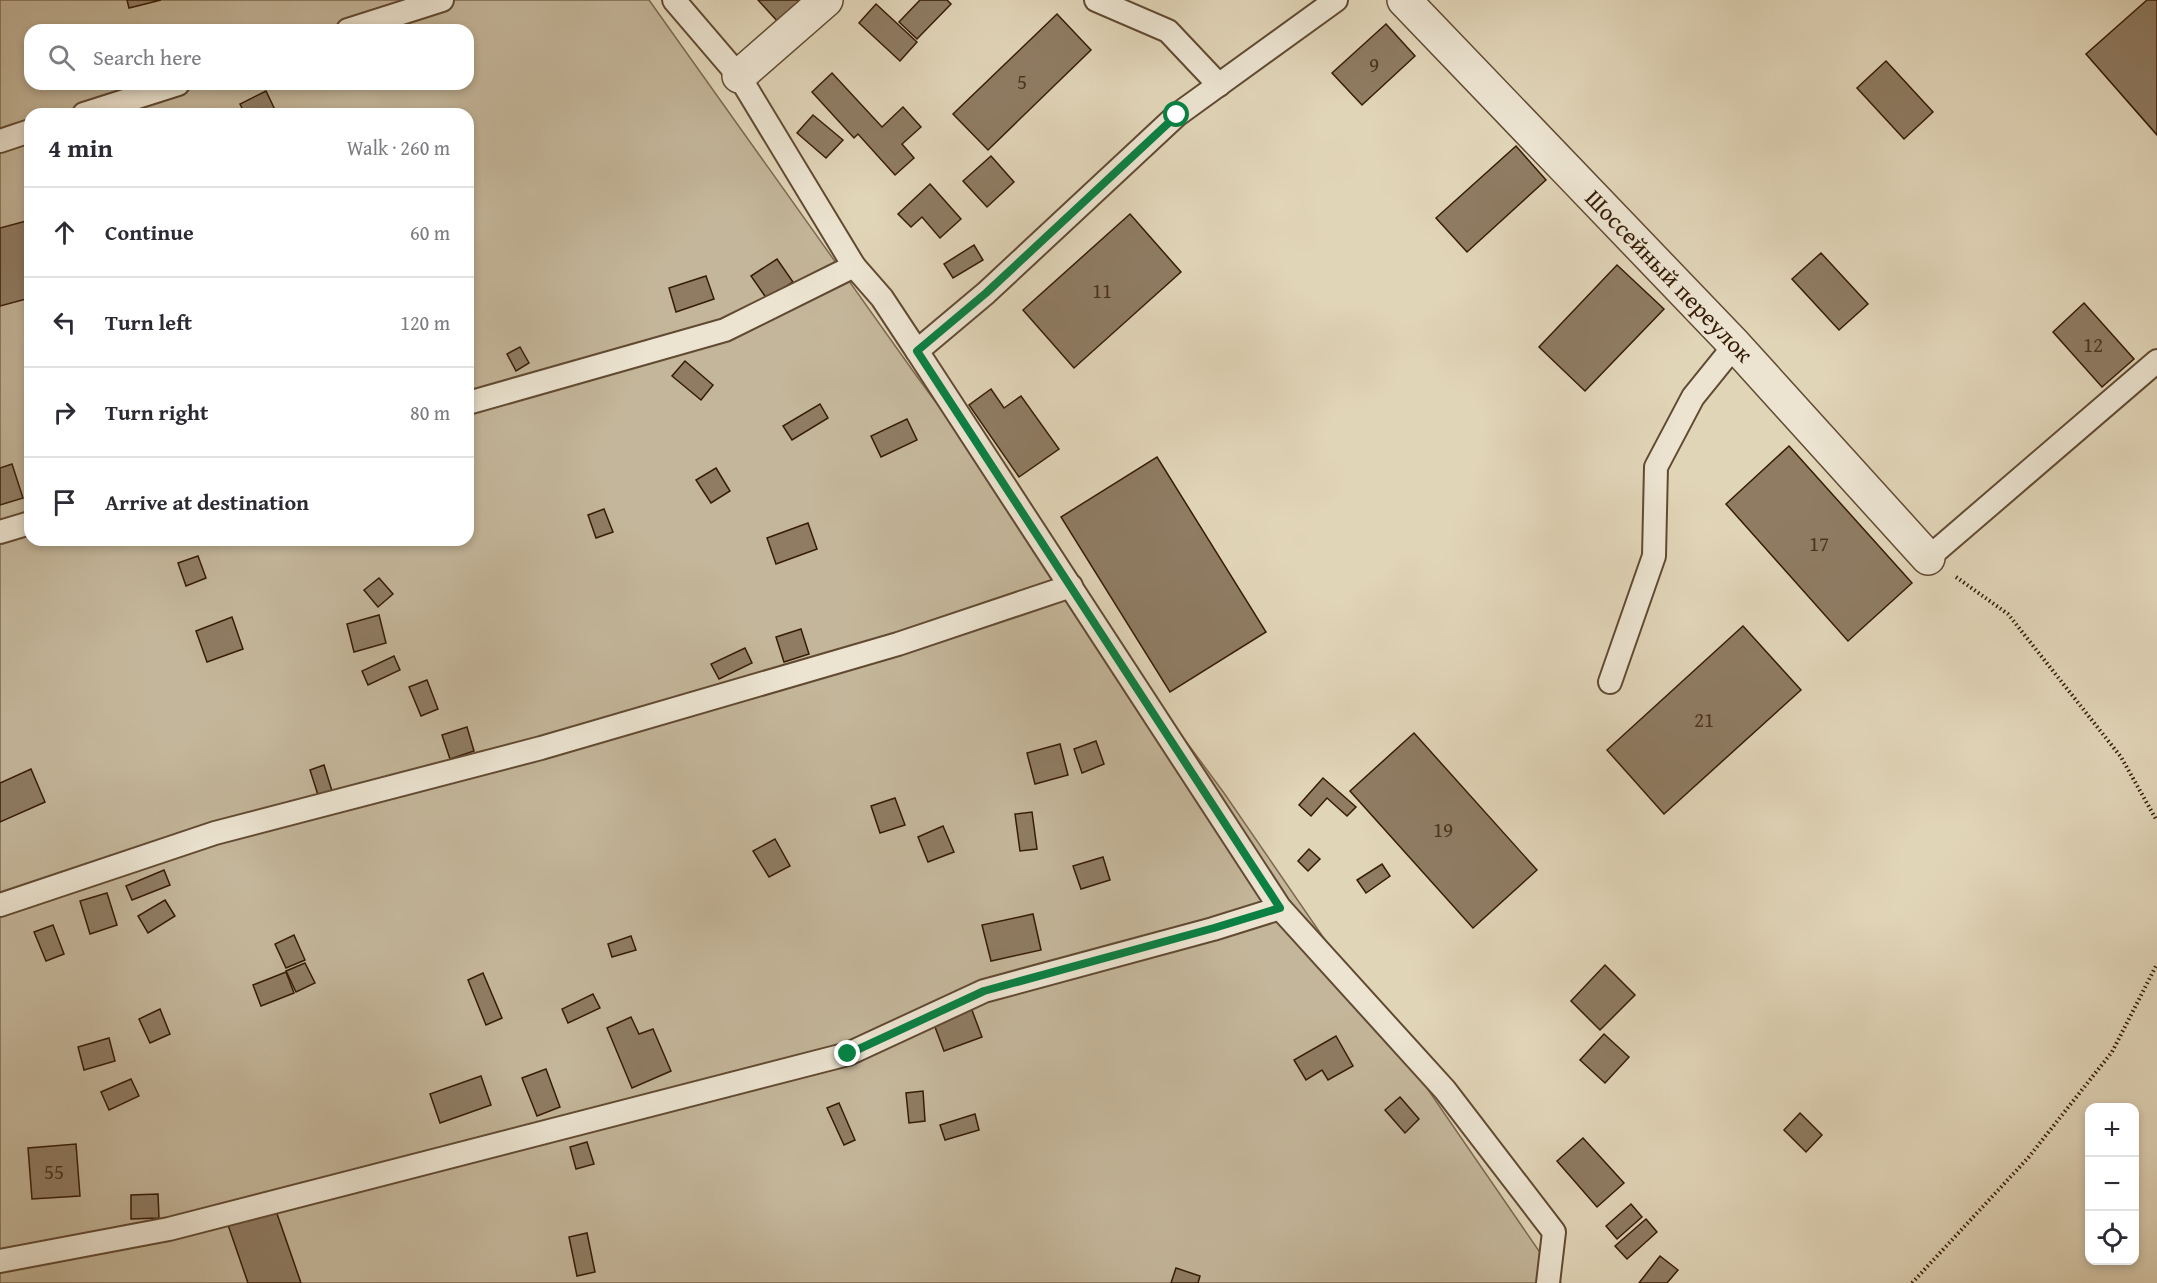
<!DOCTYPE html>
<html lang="en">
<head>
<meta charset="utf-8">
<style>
	:root { --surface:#fff; --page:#f2f2f3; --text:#2b2b33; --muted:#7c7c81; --line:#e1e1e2 }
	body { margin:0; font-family:"Gentium Book Plus",serif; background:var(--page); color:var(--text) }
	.controls { position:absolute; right:18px; bottom:18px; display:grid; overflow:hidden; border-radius:12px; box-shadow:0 3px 9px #0003 }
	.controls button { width:54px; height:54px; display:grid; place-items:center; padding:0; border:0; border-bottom:2px solid var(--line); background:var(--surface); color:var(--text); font:30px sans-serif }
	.stop { position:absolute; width:18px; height:18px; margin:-14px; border:4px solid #0b8043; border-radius:50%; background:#fff }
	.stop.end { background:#0b8043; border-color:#fff; box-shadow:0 2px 6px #0008 }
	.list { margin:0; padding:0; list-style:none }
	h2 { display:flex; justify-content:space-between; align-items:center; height:78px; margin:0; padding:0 24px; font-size:26px }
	h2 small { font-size:20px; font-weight:400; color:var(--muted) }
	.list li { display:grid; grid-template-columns:39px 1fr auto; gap:18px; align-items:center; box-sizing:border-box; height:90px; padding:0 24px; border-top:2px solid var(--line) }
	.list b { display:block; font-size:22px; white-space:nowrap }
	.list em { font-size:20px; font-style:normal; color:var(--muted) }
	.icon { flex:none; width:33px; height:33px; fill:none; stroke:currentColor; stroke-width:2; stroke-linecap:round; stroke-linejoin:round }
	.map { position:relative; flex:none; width:2157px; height:1283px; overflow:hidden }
	.search { position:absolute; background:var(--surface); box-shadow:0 3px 9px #0003; left:24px; top:24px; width:450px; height:66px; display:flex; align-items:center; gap:15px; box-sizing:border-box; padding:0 21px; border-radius:18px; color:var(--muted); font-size:22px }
	.panel { position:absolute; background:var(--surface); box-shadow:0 3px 9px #0003; left:24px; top:108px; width:450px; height:438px; border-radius:18px }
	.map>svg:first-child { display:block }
</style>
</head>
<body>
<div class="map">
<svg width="2157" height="1283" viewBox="0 0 2157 1283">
	<rect width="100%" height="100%" fill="#e1d5b8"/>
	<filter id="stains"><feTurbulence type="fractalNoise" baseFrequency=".00333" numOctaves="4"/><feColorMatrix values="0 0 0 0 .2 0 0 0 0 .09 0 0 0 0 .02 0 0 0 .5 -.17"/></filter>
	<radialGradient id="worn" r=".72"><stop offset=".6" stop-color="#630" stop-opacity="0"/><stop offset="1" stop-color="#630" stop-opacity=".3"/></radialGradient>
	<path fill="#c4b69a" stroke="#7d6950" stroke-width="1.5" fill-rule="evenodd" d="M0 0H649L918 378 1224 793 1561 1283H0ZM30 30H468V84H30ZM30 114H468V540H30Z"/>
	<g fill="#8f7c63" stroke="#361c06" stroke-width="1.5">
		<path d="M127 0H161L129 8Z"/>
		<path d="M758 0H804L779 23Z"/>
		<path d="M920 0H947L951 4 917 39 899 22Z"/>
		<path d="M2147 0H2157V135L2086 54Z"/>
		<path d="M876 4 917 42 900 61 859 23Z"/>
		<path d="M1057 14 1091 50 988 150 953 114Z"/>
		<path d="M1386 24 1415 56 1362 105 1332 73Z"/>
		<path d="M1886 61 1933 112 1904 139 1857 88Z"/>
		<path d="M832 73 882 127 903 107 921 127 902 144 914 158 895 175 858 134 854 138 812 92Z"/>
		<path d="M266 91 277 114H245L240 104Z"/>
		<path d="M813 115 843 140 826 158 797 133Z"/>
		<path d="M1516 146 1546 180 1467 252 1436 218Z"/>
		<path d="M991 156 1014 182 987 207 963 181Z"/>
		<path d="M930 184 961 219 940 238 922 217 911 227 898 214Z"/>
		<path d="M1130 214 1181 272 1074 368 1023 310Z"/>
		<path d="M30 220V298L0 306V228Z"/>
		<path d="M974 245 983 260 953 278 944 264Z"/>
		<path d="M1821 253 1868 304 1839 330 1792 279Z"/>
		<path d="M777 259 793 282 767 299 751 276Z"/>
		<path d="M1617 265 1664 309 1585 391 1539 347Z"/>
		<path d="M706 276 714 299 676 312 669 288Z"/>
		<path d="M2084 303 2134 359 2102 387 2053 332Z"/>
		<path d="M520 347 529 363 516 371 507 354Z"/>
		<path d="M685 361 713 385 701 400 672 376Z"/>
		<path d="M991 389 1004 408 1021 396 1059 449 1019 477 969 405Z"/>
		<path d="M820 404 828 418 792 440 783 426Z"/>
		<path d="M907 419 917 440 881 457 871 436Z"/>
		<path d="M1789 446 1912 583 1848 641 1726 504Z"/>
		<path d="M1157 457 1266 632 1170 692 1061 517Z"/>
		<path d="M12 464 23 498 0 505V468Z"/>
		<path d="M716 468 730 491 711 503 696 480Z"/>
		<path d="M604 509 613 532 596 538 588 515Z"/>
		<path d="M808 523 817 549 776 564 767 538Z"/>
		<path d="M198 556 206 578 186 586 178 563Z"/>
		<path d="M379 578 393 594 378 607 364 590Z"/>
		<path d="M379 615 386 643 354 652 347 624Z"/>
		<path d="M232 617 243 649 207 662 196 631Z"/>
		<path d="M1743 626 1801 690 1664 814 1607 750Z"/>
		<path d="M801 629 809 654 784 662 776 637Z"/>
		<path d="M745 648 752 663 719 679 711 664Z"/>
		<path d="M394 656 400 670 368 685 362 671Z"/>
		<path d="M427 680 438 709 421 716 409 687Z"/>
		<path d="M467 727 474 751 450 759 442 735Z"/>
		<path d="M1414 733 1537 870 1473 928 1350 791Z"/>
		<path d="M1096 741 1104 764 1082 773 1074 749Z"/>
		<path d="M1060 744 1068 775 1035 784 1027 753Z"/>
		<path d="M324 765 332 791 318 795 310 770Z"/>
		<path d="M31 769 45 802 0 822V783Z"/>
		<path d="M1323 778 1356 807 1347 816 1327 798 1311 816 1299 805Z"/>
		<path d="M895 798 905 825 880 833 871 806Z"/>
		<path d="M1032 812 1037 849 1020 851 1015 814Z"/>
		<path d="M943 826 954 852 928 862 918 837Z"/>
		<path d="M775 839 790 866 769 877 753 851Z"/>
		<path d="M1309 849 1320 859 1308 871 1298 861Z"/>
		<path d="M1103 857 1110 880 1081 889 1073 866Z"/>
		<path d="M1382 864 1390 876 1366 893 1357 880Z"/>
		<path d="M164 870 170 885 132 900 126 886Z"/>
		<path d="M107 893 117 925 90 934 80 901Z"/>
		<path d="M165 900 175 916 148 933 138 916Z"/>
		<path d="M1033 914 1041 950 991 961 982 925Z"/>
		<path d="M53 925 64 954 46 961 34 932Z"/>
		<path d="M294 935 305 960 286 968 275 944Z"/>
		<path d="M631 936 636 950 612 957 608 944Z"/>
		<path d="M305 963 315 983 296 992 286 971Z"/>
		<path d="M1605 965 1635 995 1600 1030 1571 1001Z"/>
		<path d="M286 972 294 993 261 1006 253 985Z"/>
		<path d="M483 973 502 1018 486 1025 468 980Z"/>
		<path d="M593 994 600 1008 568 1023 562 1009Z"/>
		<path d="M970 1005 982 1037 944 1051 932 1019Z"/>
		<path d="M160 1009 170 1034 150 1043 139 1019Z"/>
		<path d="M631 1017 639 1034 653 1029 671 1071 632 1088 607 1028Z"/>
		<path d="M1604 1034 1629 1057 1605 1083 1580 1060Z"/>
		<path d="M1336 1036 1353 1066 1328 1080 1322 1070 1306 1080 1294 1060Z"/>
		<path d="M109 1038 115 1061 84 1070 78 1047Z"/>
		<path d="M546 1069 560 1107 537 1116 522 1078Z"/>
		<path d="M481 1076 491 1105 440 1123 430 1094Z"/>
		<path d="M131 1079 139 1096 109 1110 101 1092Z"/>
		<path d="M923 1091 925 1121 909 1123 906 1093Z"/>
		<path d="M1400 1097 1419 1119 1405 1133 1385 1110Z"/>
		<path d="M839 1103 855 1140 844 1145 827 1108Z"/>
		<path d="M1800 1113 1822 1135 1806 1152 1784 1130Z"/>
		<path d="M975 1114 979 1130 945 1140 940 1125Z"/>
		<path d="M1583 1138 1624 1183 1597 1207 1557 1161Z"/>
		<path d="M587 1142 594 1164 576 1169 570 1147Z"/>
		<path d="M76 1144 80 1196 32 1199 28 1148Z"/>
		<path d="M158 1194 159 1218 131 1219V1195Z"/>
		<path d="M1631 1204 1642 1217 1617 1239 1606 1226Z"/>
		<path d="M275 1208 301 1283H248L228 1225Z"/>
		<path d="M1646 1219 1657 1232 1627 1259 1615 1246Z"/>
		<path d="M587 1233 595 1272 577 1276 569 1237Z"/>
		<path d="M1660 1256 1678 1270 1667 1283H1639Z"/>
		<path d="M1176 1268 1200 1276 1198 1283H1171Z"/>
	</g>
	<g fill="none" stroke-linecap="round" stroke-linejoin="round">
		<g stroke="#614a32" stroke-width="26">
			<g id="service">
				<path d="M674 0 739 76 854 266"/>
				<path d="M1096 0 1168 31 1219 85"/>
				<path d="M1336 0 1177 115 986 293 917 351 1280 908 1445 1090 1554 1232 1548 1283"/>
				<path d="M348 30 442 0"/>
				<path d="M84 114 178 84"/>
				<path d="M0 141 30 131"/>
				<path d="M468 403 725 330 854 266 882 298 917 351"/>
				<path d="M0 532 30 523"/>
				<path d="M1928 558 2157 361"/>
				<path d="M1610 682 1654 556 1656 467 1693 397 1735 345"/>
				<path d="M0 905 215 833 541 748 898 644 1071 586"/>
				<path d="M0 1261 169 1229 848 1054 984 991 1213 929 1280 908"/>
			</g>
		</g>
		<g stroke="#614a32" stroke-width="36">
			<g id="minor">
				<path d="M1404 0 1735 345 1928 558"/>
				<path d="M739 76 826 0"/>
			</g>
		</g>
		<g stroke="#361c06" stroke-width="4" stroke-dasharray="1.5 3" stroke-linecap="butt">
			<path d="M1956 577 2008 614 2121 757 2157 821"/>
			<path d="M1912 1283 2028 1158 2112 1052 2157 964"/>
		</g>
		<use href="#service" stroke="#ece4d1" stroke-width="22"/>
		<use href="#minor" stroke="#ece4d1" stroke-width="33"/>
	</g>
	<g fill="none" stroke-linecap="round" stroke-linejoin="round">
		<path stroke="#0b8043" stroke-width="8" d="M848 1054 984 991 1214 928 1280 908 917 351 986 293 1177 115"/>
	</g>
	<g text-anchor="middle" stroke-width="6" stroke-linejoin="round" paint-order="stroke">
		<g font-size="21" fill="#4c341d">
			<text x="1374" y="72">9</text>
			<text x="1022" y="89">5</text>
			<text x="1102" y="298">11</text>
			<text x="2093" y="352">12</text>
			<text x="1819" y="551">17</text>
			<text x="1704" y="727">21</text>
			<text x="1443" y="837">19</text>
			<text x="54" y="1179">55</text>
		</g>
		<g font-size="24" fill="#361c06" stroke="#ece4d1">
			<text transform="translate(1669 276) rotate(46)" y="8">Шоссейный переулок</text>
		</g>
	</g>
	<rect width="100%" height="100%" filter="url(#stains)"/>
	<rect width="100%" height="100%" fill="url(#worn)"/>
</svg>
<div class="controls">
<button>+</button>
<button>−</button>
<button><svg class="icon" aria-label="locate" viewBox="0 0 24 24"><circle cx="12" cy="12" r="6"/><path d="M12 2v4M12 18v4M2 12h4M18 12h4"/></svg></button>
</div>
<div class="stop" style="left:1177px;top:115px"></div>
<div class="stop end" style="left:848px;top:1054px"></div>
<div class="search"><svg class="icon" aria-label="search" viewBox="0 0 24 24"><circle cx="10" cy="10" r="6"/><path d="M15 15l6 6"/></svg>Search here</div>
<section class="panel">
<h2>4 min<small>Walk · 260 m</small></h2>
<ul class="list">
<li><svg class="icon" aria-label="ahead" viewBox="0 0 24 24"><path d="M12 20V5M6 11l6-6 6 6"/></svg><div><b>Continue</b></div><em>60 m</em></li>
<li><svg class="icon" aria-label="left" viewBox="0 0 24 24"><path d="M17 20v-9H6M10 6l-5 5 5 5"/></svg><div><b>Turn left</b></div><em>120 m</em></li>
<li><svg class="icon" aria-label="right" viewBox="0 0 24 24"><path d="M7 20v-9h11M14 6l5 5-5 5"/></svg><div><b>Turn right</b></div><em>80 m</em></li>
<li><svg class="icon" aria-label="arrive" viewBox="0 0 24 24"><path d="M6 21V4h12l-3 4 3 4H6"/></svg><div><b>Arrive at destination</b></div></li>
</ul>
</section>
</div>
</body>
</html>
